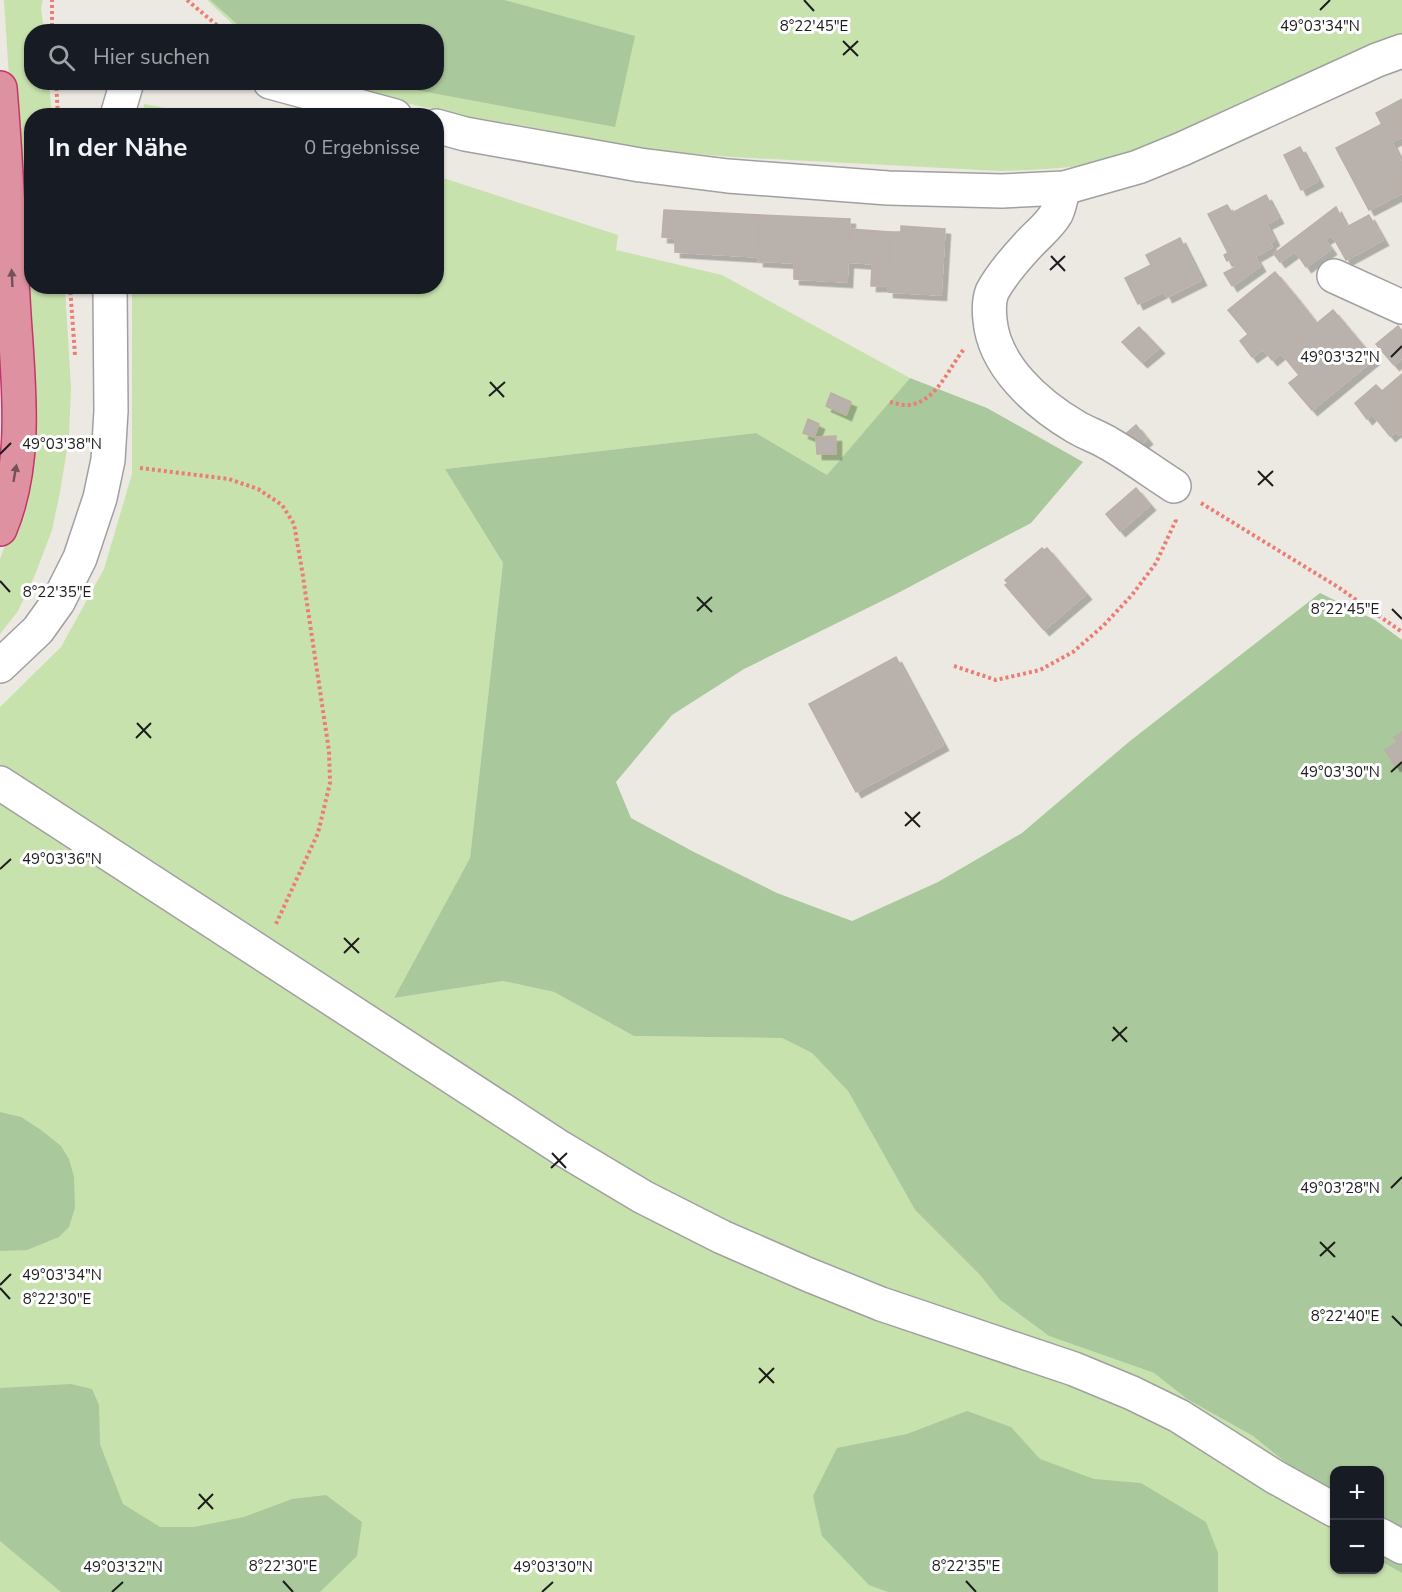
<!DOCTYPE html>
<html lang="de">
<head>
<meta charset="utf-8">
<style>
	:root { --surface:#171b24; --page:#242831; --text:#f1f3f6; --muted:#9ea1a6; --line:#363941 }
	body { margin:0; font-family:"Nunito Sans",sans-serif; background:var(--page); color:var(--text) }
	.controls { position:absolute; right:18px; bottom:18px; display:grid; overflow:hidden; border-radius:12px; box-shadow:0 2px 4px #0004 }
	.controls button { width:54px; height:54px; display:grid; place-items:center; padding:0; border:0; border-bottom:2px solid var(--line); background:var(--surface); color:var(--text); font:30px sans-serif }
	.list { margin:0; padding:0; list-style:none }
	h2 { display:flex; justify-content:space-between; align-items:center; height:78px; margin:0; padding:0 24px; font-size:26px }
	h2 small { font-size:20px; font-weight:400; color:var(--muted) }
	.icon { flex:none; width:33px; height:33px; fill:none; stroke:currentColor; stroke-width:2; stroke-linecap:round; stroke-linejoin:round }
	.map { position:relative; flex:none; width:1402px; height:1592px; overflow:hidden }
	.search { position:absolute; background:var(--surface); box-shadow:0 2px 4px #0004; left:24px; top:24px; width:420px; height:66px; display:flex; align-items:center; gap:15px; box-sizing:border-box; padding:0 21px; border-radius:24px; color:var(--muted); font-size:22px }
	.panel { position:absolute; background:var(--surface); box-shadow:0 2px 4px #0004; left:24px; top:108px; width:420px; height:186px; border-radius:24px }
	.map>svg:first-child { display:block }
</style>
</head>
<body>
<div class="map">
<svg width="1402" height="1592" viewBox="0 0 1402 1592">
	<defs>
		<filter id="shadow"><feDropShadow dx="5.5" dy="5.5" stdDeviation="0" flood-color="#0004"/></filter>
	</defs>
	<rect width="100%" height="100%" fill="#ece9e2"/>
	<g fill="#c8e2ad">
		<path d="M4 0H43L41 8 44 31 32 32V82L49 83 52 115 32 116V286L65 287 71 388 69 437 60 492 52 530 35 575 18 611 0 634V559L18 511 12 126Z"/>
		<path d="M207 0H1402V38L1135 152C1125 155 1114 159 1104 161 1070 169 1034 170 1000 171L733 157 645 150 526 126 469 117 316 83 436 82V32L240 31Z"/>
		<path d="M144 104 203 115H205H143Z"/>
		<path d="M437 176 618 235 616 250 722 275 910 378 827 475 756 433 445 469 503 563 470 858 394 998 503 981 554 992 634 1036 782 1038 812 1053 848 1091 915 1210 980 1275 1000 1300 1049 1336 1154 1373 1187 1399 1253 1436 1323 1493 1334 1510V1570H1380V1561L1402 1573V1592H0V707L61 647 104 569 132 474V287L436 286Z"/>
	</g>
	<g fill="#a9c89b">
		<path d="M210 0H504L635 36 615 127 378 83 436 82V32L245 31Z"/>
		<path d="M910 378 987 408 1083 462 1031 523 896 594 744 669 672 715 616 782 631 818 694 852 777 893 852 921 938 882 1022 833 1130 741 1320 593 1375 620 1402 640V1573L1380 1561V1470H1334V1510L1323 1493 1253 1436 1187 1399 1154 1373 1049 1336 1000 1300 980 1275 915 1210 848 1091 812 1053 782 1038 634 1036 554 992 503 981 394 998 470 858 503 563 445 469 756 433 827 475Z"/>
		<path d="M0 1112 21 1117 41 1130 61 1146 69 1159 74 1177 75 1208 69 1227 59 1237 27 1250 0 1251Z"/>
		<path d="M71 1384 92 1389 99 1405 100 1444 123 1504 160 1527H194L244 1517 292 1499 326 1495 362 1522 357 1556 320 1592H61L0 1541V1388Z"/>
		<path d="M967 1411 1011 1427 1040 1459 1094 1479 1141 1483 1206 1522 1218 1553V1592H888L869 1585 822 1536 813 1496 837 1448 907 1434Z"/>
	</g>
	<g fill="#b9b2ac" stroke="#bcafa6" stroke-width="1.5" filter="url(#shadow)">
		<path d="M1402 99V137L1391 142 1376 113Z"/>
		<path d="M1382 124 1402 164V193L1369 210 1336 148Z"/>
		<path d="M1300 147 1318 181 1301 190 1284 155Z"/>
		<path d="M1266 195 1278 218 1266 224 1274 240 1270 243 1272 247 1236 267 1231 259 1227 261 1224 255 1228 253 1208 214 1227 205 1232 213Z"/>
		<path d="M1336 207 1346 227 1324 239 1331 249 1306 267 1295 251 1280 262 1274 254Z"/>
		<path d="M664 210 760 215 758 257 675 252V238L662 237Z"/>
		<path d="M760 215 850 219 847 282 794 279V263L758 261Z"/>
		<path d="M1369 215 1383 240 1346 260 1332 235Z"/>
		<path d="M901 226 945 229 941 295 888 292V286H871L872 264 888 265 890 232H901Z"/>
		<path d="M850 229 890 232 888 265 847 262Z"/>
		<path d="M1180 238 1201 280 1167 297 1164 291 1138 304 1125 278 1151 265 1146 255Z"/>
		<path d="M1255 257 1260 266 1232 286 1224 273Z"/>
		<path d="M1275 272 1295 296 1248 334 1228 310Z"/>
		<path d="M1295 296 1317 324 1272 360 1263 349 1252 357 1240 341Z"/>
		<path d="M1333 310 1374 359 1312 410 1289 383 1299 375 1281 353Z"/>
		<path d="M1398 326 1402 331V358L1394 365 1376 344Z"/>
		<path d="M1139 327 1159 348 1142 362 1122 342Z"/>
		<path d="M1402 374V433L1399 435 1396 431 1390 436 1372 414 1367 419 1355 403 1376 385 1382 391Z"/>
		<path d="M831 393 851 402 846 415 826 406Z"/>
		<path d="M808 419 819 424 814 437 803 433Z"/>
		<path d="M1136 425 1147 439 1134 450 1123 436Z"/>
		<path d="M836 436V454H817L816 437Z"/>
		<path d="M1136 488 1150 505 1120 531 1106 514Z"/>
		<path d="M1042 548 1044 550 1047 548 1086 594 1044 630 1005 585 1008 583 1005 580Z"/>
		<path d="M896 657 943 745 856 792 809 704Z"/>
		<path d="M1402 732V762L1395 766 1385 750 1398 742 1394 737Z"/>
	</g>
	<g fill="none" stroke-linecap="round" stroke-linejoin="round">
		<g stroke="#a0a0a0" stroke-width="36">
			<g id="minor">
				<path d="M270 82 395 116"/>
				<path d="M117 116 127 82"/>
				<path d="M436 126 465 134 640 165 728 176 888 188 1002 191 1064 188 1138 167 1182 149 1377 60 1402 51"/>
				<path d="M1064 188C1061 196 1060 206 1056 214 1049 226 1037 235 1028 245 1015 259 1001 275 992 292 989 300 989 311 990 320 994 366 1037 404 1076 427 1086 433 1098 437 1108 443 1131 456 1152 472 1174 486"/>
				<path d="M1334 276 1402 307"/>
				<path d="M0 666 38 630 58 602 80 558 100 498 108 460 111 411 110 286"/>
				<path d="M0 783 561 1148 643 1197 722 1237 809 1275 881 1304 1074 1369 1132 1393 1179 1416 1275 1477 1334 1510"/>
				<path d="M1380 1535 1402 1547"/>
			</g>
		</g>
		<g stroke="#c6346a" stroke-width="36">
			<path id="highway" d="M0 88C6 158 9 228 13 298 17 374 30 458 0 529"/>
		</g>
		<g stroke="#ec7d74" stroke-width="4" stroke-dasharray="3 3" stroke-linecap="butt">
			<path d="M187 0 225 32"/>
			<path d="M52 32V0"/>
			<path d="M56 82 58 116"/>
			<path d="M70 286 75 355"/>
			<path d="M890 402C896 403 903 406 909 405 937 401 948 369 964 349"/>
			<path d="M140 468 229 479 258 489 282 505 294 524 302 570 329 751 330 783 318 833 275 926"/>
			<path d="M1201 503 1338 587 1402 632"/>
			<path d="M954 666 996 680 1040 670 1073 652 1103 626 1132 595 1156 563 1176 520V517"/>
		</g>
		<use href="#minor" stroke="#fff" stroke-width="33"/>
		<use href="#highway" stroke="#dd91a1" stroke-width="33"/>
	</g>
	<defs><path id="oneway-solid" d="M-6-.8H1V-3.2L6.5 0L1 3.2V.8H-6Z" transform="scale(1.5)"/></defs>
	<g fill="#735158">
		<use href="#oneway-solid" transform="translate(12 278) rotate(-93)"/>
		<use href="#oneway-solid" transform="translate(15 473) rotate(-80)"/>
	</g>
	<path fill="none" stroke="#1c1c1c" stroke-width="2" d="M804 0 814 11M1320 10 1330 0M843 41 858 56M843 55 858 41M1051 256 1065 271M1050 270 1065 256M1391 357 1402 346M490 382 504 397M489 396 505 382M0 454 11 443M1258 471 1273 486M1258 485 1273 471M0 581 10 592M697 597 712 612M1392 609 1402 619M697 611 712 597M137 723 151 738M136 738 151 723M1391 772 1402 762M905 812 920 827M905 826 920 812M0 869 11 859M344 938 359 953M344 953 359 938M1113 1027 1127 1042M1112 1041 1127 1027M552 1153 566 1168M551 1168 567 1153M1391 1188 1402 1177M1320 1242 1335 1257M1320 1256 1335 1242M0 1285 11 1274M0 1288 10 1299M1392 1316 1402 1326M759 1368 774 1383M759 1383 774 1368M199 1494 213 1509M198 1509 213 1494M283 1581 293 1592M966 1581 976 1592M112 1592 123 1582M542 1592 553 1582"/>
	<g font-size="15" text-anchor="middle" fill="#1c1c1c" stroke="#fff" stroke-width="6" stroke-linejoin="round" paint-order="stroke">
		<text x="1320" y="31">49°03'34"N</text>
		<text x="814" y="31">8°22'45"E</text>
		<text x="1340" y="362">49°03'32"N</text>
		<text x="62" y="449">49°03'38"N</text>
		<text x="57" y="597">8°22'35"E</text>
		<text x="1345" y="614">8°22'45"E</text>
		<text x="1340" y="777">49°03'30"N</text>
		<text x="62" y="864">49°03'36"N</text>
		<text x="1340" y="1193">49°03'28"N</text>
		<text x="62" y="1280">49°03'34"N</text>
		<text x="57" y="1304">8°22'30"E</text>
		<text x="1345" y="1321">8°22'40"E</text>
		<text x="283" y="1571">8°22'30"E</text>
		<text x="966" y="1571">8°22'35"E</text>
		<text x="123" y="1572">49°03'32"N</text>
		<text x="553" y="1572">49°03'30"N</text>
	</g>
</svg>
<div class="controls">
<button>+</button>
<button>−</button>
</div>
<div class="search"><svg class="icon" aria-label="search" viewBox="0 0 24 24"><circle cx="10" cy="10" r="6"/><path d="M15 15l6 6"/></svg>Hier suchen</div>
<section class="panel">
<h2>In der Nähe<small>0 Ergebnisse</small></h2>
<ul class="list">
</ul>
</section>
</div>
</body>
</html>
